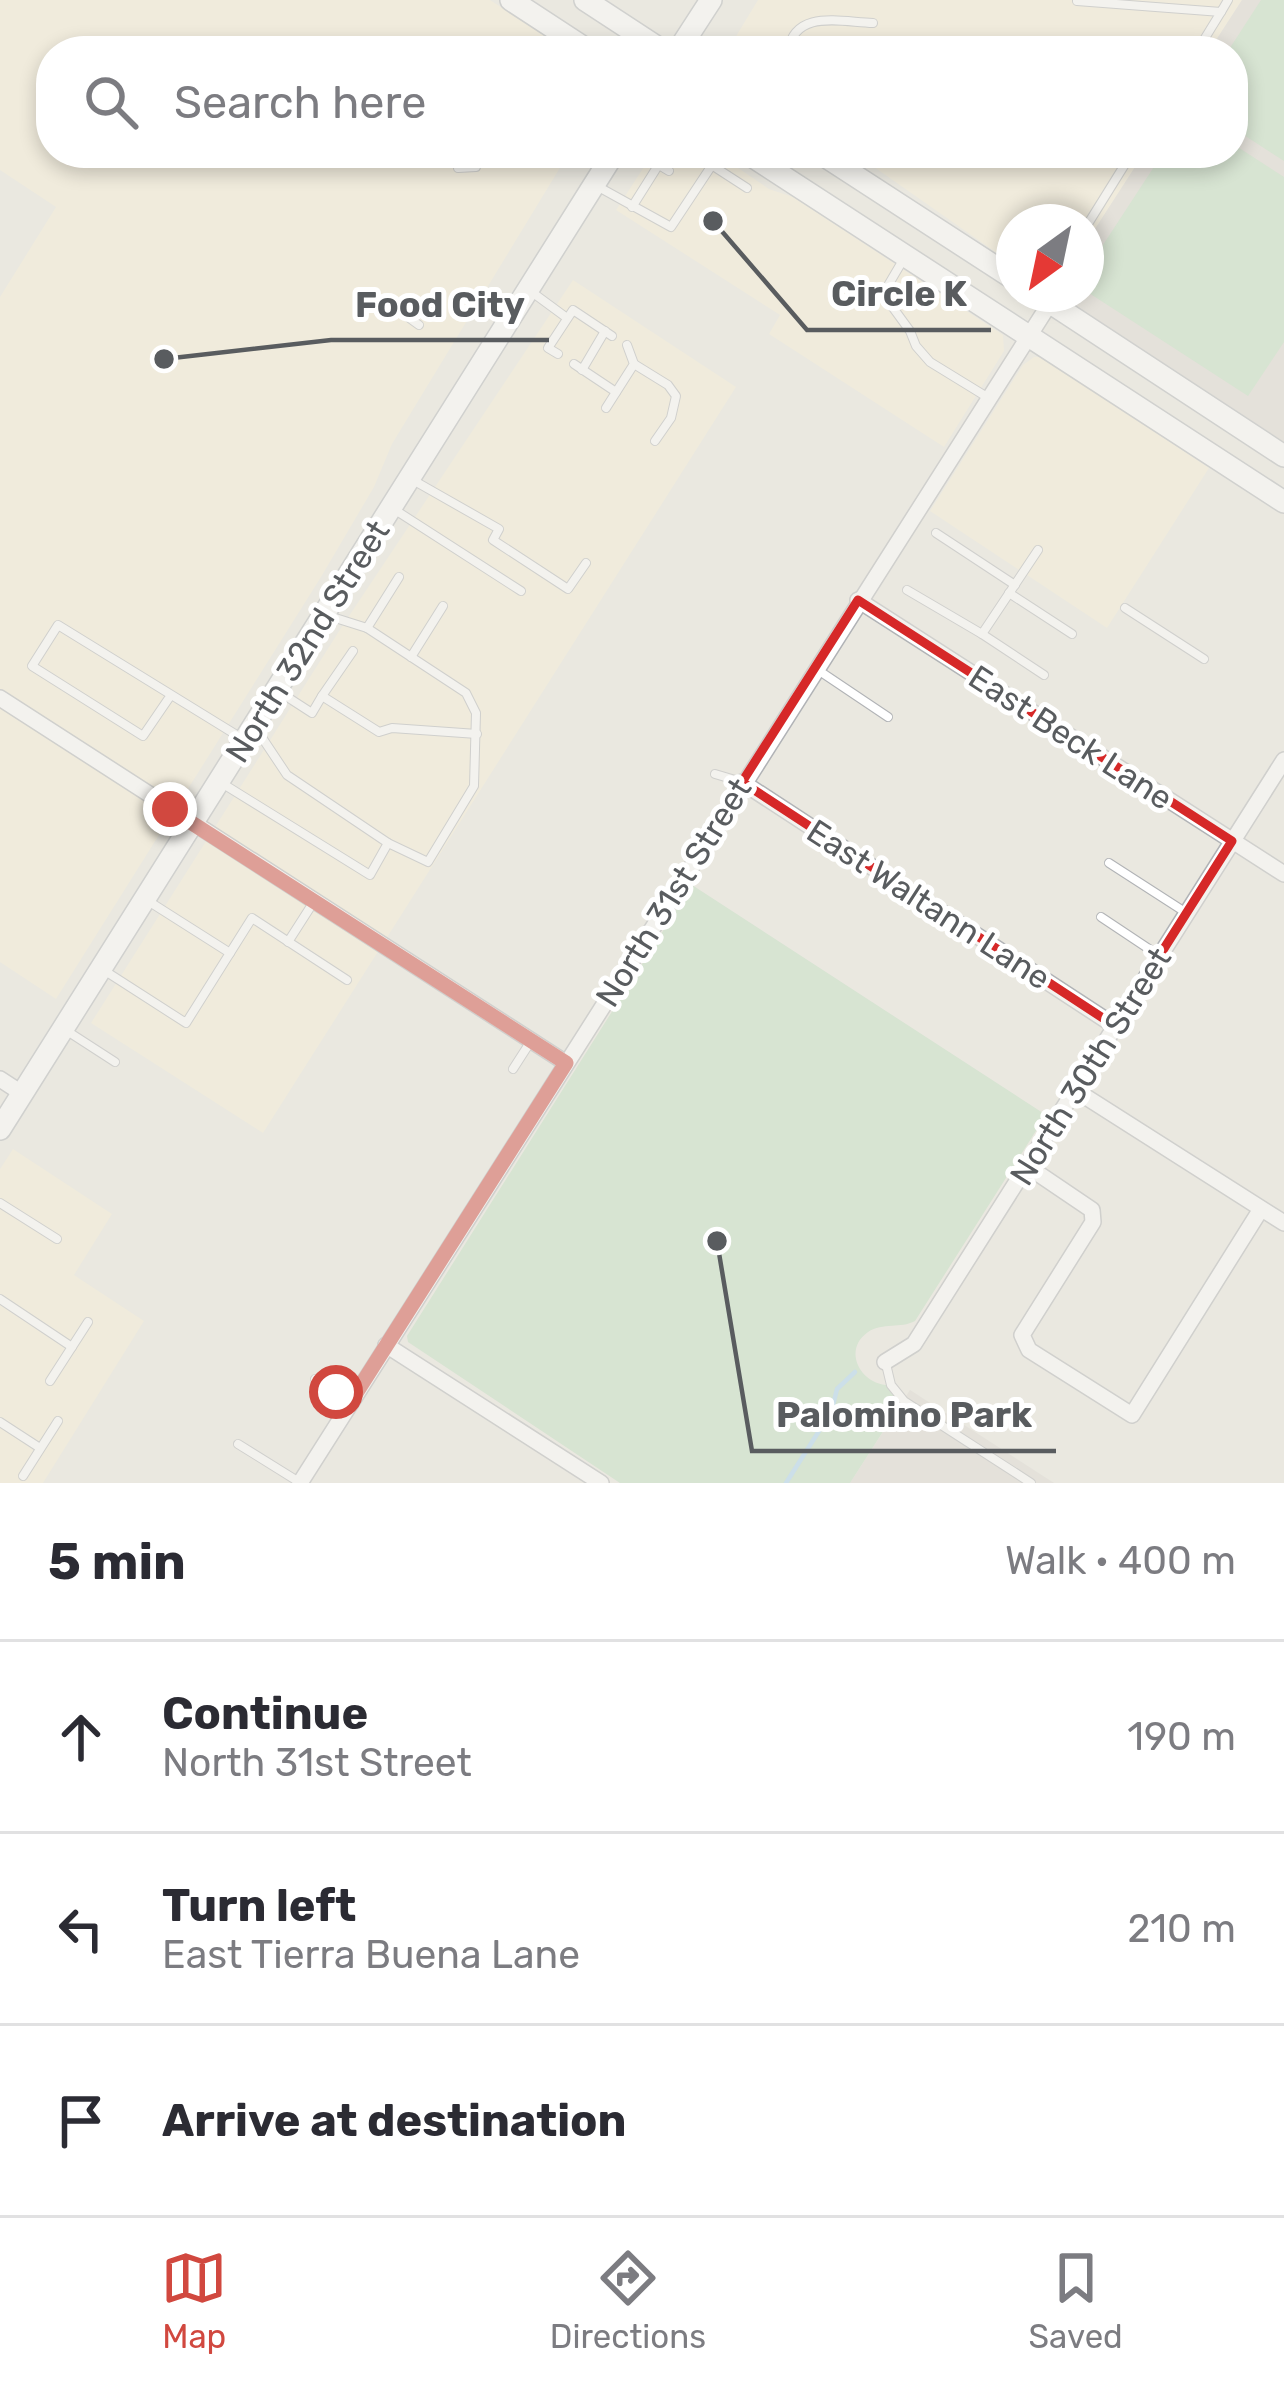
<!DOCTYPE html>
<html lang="en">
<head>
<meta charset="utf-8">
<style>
	:root { --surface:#fff; --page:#f2f2f3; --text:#2b2b33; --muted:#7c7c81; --line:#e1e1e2; --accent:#d1483f }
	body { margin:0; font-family:Rubik,sans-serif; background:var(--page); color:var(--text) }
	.compass { position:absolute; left:996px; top:204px; width:108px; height:108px; border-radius:50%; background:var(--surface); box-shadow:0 6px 18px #0003; rotate:213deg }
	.stop { position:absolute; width:36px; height:36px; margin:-27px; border:9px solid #d1483f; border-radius:50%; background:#fff }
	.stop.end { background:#d1483f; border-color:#fff; box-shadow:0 3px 12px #0008 }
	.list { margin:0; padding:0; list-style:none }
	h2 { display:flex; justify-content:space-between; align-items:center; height:156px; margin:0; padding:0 48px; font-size:51px }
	h2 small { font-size:39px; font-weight:400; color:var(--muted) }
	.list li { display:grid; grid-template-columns:78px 1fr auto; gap:36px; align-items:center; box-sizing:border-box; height:192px; padding:0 48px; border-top:3px solid var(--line) }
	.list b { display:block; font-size:45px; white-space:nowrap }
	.list p { margin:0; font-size:39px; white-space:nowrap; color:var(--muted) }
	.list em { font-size:39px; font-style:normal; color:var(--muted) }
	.icon { flex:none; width:66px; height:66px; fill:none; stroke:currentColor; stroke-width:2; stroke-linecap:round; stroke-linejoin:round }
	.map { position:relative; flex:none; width:1284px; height:1483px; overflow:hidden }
	.search { position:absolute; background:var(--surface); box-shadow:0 6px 18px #0003; left:36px; right:36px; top:36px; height:132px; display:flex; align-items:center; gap:30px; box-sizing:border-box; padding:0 42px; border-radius:48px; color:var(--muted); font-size:45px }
	.sheet { height:732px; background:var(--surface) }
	nav { display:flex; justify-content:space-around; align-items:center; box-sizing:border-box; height:168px; border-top:3px solid var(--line); background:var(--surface); font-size:33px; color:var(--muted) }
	nav a { display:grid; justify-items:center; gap:6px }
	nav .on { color:var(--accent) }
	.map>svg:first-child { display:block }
</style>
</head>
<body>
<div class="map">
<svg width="1284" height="1483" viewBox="0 0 1284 1483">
	<rect width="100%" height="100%" fill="#eae8e0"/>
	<g fill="#f8f0d7">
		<path d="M0 0H490L568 51H51V153H569L392 444 374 487 321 577 56 999 0 962V297L56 207 0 170Z"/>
		<path d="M758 0H1242L1209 51H727Z"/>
		<path d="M653 153H716L769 189 793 197 1003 335 1004 351 944 447 769 334 780 315 616 210Z"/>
		<path d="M854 153H1144L1086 243V222H1014V265Z"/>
		<path d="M573 280 736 387 263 1133 91 1023 341 628Z"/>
		<path d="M1034 357H1042L1209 468 1107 628 930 511 1023 365Z"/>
		<path d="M13 1149 112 1214 74 1275 144 1321 43 1483H0V1169Z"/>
	</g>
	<g fill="#ddd9d2">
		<path d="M1242 0H1284V442L1055 294H1086V243L1144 153H1233V51H1209Z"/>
		<path d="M910 1390 1054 1483H850Z"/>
	</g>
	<g fill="#c0dfc0">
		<path d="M1261 0H1284V161L1233 128V51H1228Z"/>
		<path d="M1233 144 1284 177V342L1248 396 1089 293 1086 271 1163 153H1233Z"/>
		<path d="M692 885 1046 1115 915 1321C900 1329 883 1322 868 1332 841 1351 862 1386 890 1385L900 1405 850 1483H620L408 1342 407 1336Z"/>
	</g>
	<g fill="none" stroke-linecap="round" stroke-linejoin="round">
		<g stroke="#a8d4f3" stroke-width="4.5">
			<path d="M831 1413 837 1389 855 1372"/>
			<path d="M786 1483 826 1420"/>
		</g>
		<g stroke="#b1b3b6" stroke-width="10">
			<g id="lane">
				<path d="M1077 1 1221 12 1228 0"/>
				<path d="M788 51C795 9 840 22 873 23"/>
				<path d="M1197 51 1221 12"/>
				<path d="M693 153 747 188"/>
				<path d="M659 165 669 171"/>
				<path d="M458 168 476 167 481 153"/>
				<path d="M595 185 671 227 720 153"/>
				<path d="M632 207 666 153"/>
				<path d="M1086 227 1132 153"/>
				<path d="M903 260 883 294 910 331 916 346 930 362 987 397"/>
				<path d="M529 290 567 318"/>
				<path d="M394 307 419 325"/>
				<path d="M558 354 548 348 573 310 612 336"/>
				<path d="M574 364 616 392"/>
				<path d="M634 364 668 385 676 396 671 418 655 441"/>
				<path d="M582 370 605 331"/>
				<path d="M606 408 634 364 627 345"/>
				<path d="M411 479 499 529 493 540 568 589 586 563"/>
				<path d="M392 508 521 591"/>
				<path d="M936 533 1015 585"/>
				<path d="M1038 550 982 634 1044 675"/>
				<path d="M907 590 982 634"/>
				<path d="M1009 593 1072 634"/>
				<path d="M1125 608 1204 659"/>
				<path d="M329 616 367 628 399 577"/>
				<path d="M367 628 466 693 476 713 474 786 428 862 388 843"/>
				<path d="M411 657 443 606"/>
				<path d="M815 668 888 717"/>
				<path d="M278 691 312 713 322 696 379 732 392 728 477 734"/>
				<path d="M171 695 143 736 32 666 58 625 243 739"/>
				<path d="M322 696 353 651"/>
				<path d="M715 774 742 782"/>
				<path d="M220 782 370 875 388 843 287 775 255 727"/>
				<path d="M1109 863 1185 912"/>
				<path d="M145 899 230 953"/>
				<path d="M1101 917 1158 955"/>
				<path d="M288 942 313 903"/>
				<path d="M102 969 186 1023 252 918 347 980"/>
				<path d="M64 1029 115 1062"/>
				<path d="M513 1069 531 1041"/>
				<path d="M0 1203 57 1239"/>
				<path d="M0 1299 72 1347"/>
				<path d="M886 1364 891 1385 904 1401 1031 1483"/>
				<path d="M315 1379 351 1401"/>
				<path d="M50 1381 88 1322"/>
				<path d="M0 1422 40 1448"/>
				<path d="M238 1444 299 1482"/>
				<path d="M23 1476 58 1421"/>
			</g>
		</g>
		<g stroke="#b1b3b6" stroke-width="18">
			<g id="street">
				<path d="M858 600 1284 874"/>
				<path d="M0 698 566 1063"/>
				<path d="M742 782 1115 1026"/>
				<path d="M0 1079 23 1094"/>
				<path d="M1075 1090 1284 1223"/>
				<path d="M1027 1166 1092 1210 1093 1222 1022 1335 1029 1350 1132 1415 1261 1209"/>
				<path d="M386 1345 601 1483"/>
				<path d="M885 1362 914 1344 1284 760"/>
				<path d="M300 1483 1050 303"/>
			</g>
		</g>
		<g stroke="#b2b5b9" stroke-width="24">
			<g id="secondary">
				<path d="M511 0 589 51"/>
				<path d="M585 0 663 51"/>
				<path d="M678 51 711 0"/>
				<path d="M747 153 1284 502"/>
				<path d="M820 153 1014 279"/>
				<path d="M1037 294 1284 456"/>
				<path d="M0 1129 614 153"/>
			</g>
		</g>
		<use href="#lane" stroke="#fff" stroke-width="8"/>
		<use href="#street" stroke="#fff" stroke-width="15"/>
		<use href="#secondary" stroke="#fff" stroke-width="21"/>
	</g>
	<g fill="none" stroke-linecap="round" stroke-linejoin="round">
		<path stroke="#d1483f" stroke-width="15" d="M170 809 566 1063 351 1401 336 1392"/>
	</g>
	<path d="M0 0H1284V1483H0ZM858 600 1232 841 1115 1026 742 782Z" fill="#eae8e0" fill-opacity=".55" fill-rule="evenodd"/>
	<path fill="none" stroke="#d62828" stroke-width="9" stroke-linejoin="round" d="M858 600 1232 841 1115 1026 742 782Z"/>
	<g text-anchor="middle" stroke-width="10" stroke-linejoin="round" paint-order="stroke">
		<g font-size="33" fill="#595c5f" stroke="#fff">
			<text transform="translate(307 641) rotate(-58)" y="12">North 32nd Street</text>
			<text transform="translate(1071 737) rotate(33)" y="12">East Beck Lane</text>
			<text transform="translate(673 892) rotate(-58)" y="12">North 31st Street</text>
			<text transform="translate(929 904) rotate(33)" y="12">East Waltann Lane</text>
			<text transform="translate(1090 1066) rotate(-58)" y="12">North 30th Street</text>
		</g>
	</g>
	<path fill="none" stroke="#595c5f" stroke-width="4.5" d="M713 221L807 330H991M164 359L331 340H549M717 1241L752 1451H1056"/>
	<g fill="#595c5f" stroke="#fff" stroke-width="4.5">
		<circle cx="713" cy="221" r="12"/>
		<circle cx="164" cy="359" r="12"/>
		<circle cx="717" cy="1241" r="12"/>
	</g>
	<g font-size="36" text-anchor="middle" font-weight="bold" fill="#595c5f" stroke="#fff" stroke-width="10" stroke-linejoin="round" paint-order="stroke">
		<text x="899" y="306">Circle K</text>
		<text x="440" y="317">Food City</text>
		<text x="904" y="1427">Palomino Park</text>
	</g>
</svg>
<svg class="compass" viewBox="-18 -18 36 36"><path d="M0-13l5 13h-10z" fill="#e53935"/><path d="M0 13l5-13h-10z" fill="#7c7c81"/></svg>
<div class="stop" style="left:336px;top:1392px"></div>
<div class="stop end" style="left:170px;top:809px"></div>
<div class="search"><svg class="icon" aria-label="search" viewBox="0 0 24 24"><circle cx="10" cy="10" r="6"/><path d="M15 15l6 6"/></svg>Search here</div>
</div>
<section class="sheet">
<h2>5 min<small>Walk · 400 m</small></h2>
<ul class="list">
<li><svg class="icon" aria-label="ahead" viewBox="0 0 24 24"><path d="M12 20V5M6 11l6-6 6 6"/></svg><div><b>Continue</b><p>North 31st Street</p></div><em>190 m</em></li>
<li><svg class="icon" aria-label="left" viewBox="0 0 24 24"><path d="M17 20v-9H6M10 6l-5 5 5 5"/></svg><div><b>Turn left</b><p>East Tierra Buena Lane</p></div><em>210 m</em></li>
<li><svg class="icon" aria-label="arrive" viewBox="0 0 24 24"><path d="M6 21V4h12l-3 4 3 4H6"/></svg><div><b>Arrive at destination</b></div></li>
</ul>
</section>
<nav>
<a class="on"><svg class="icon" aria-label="map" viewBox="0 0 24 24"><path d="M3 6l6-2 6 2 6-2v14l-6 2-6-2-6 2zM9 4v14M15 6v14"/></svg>Map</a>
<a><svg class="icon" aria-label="directions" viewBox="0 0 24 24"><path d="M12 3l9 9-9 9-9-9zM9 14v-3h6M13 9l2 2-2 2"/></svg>Directions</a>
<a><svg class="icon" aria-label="saved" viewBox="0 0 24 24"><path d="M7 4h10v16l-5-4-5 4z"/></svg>Saved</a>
</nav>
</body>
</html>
